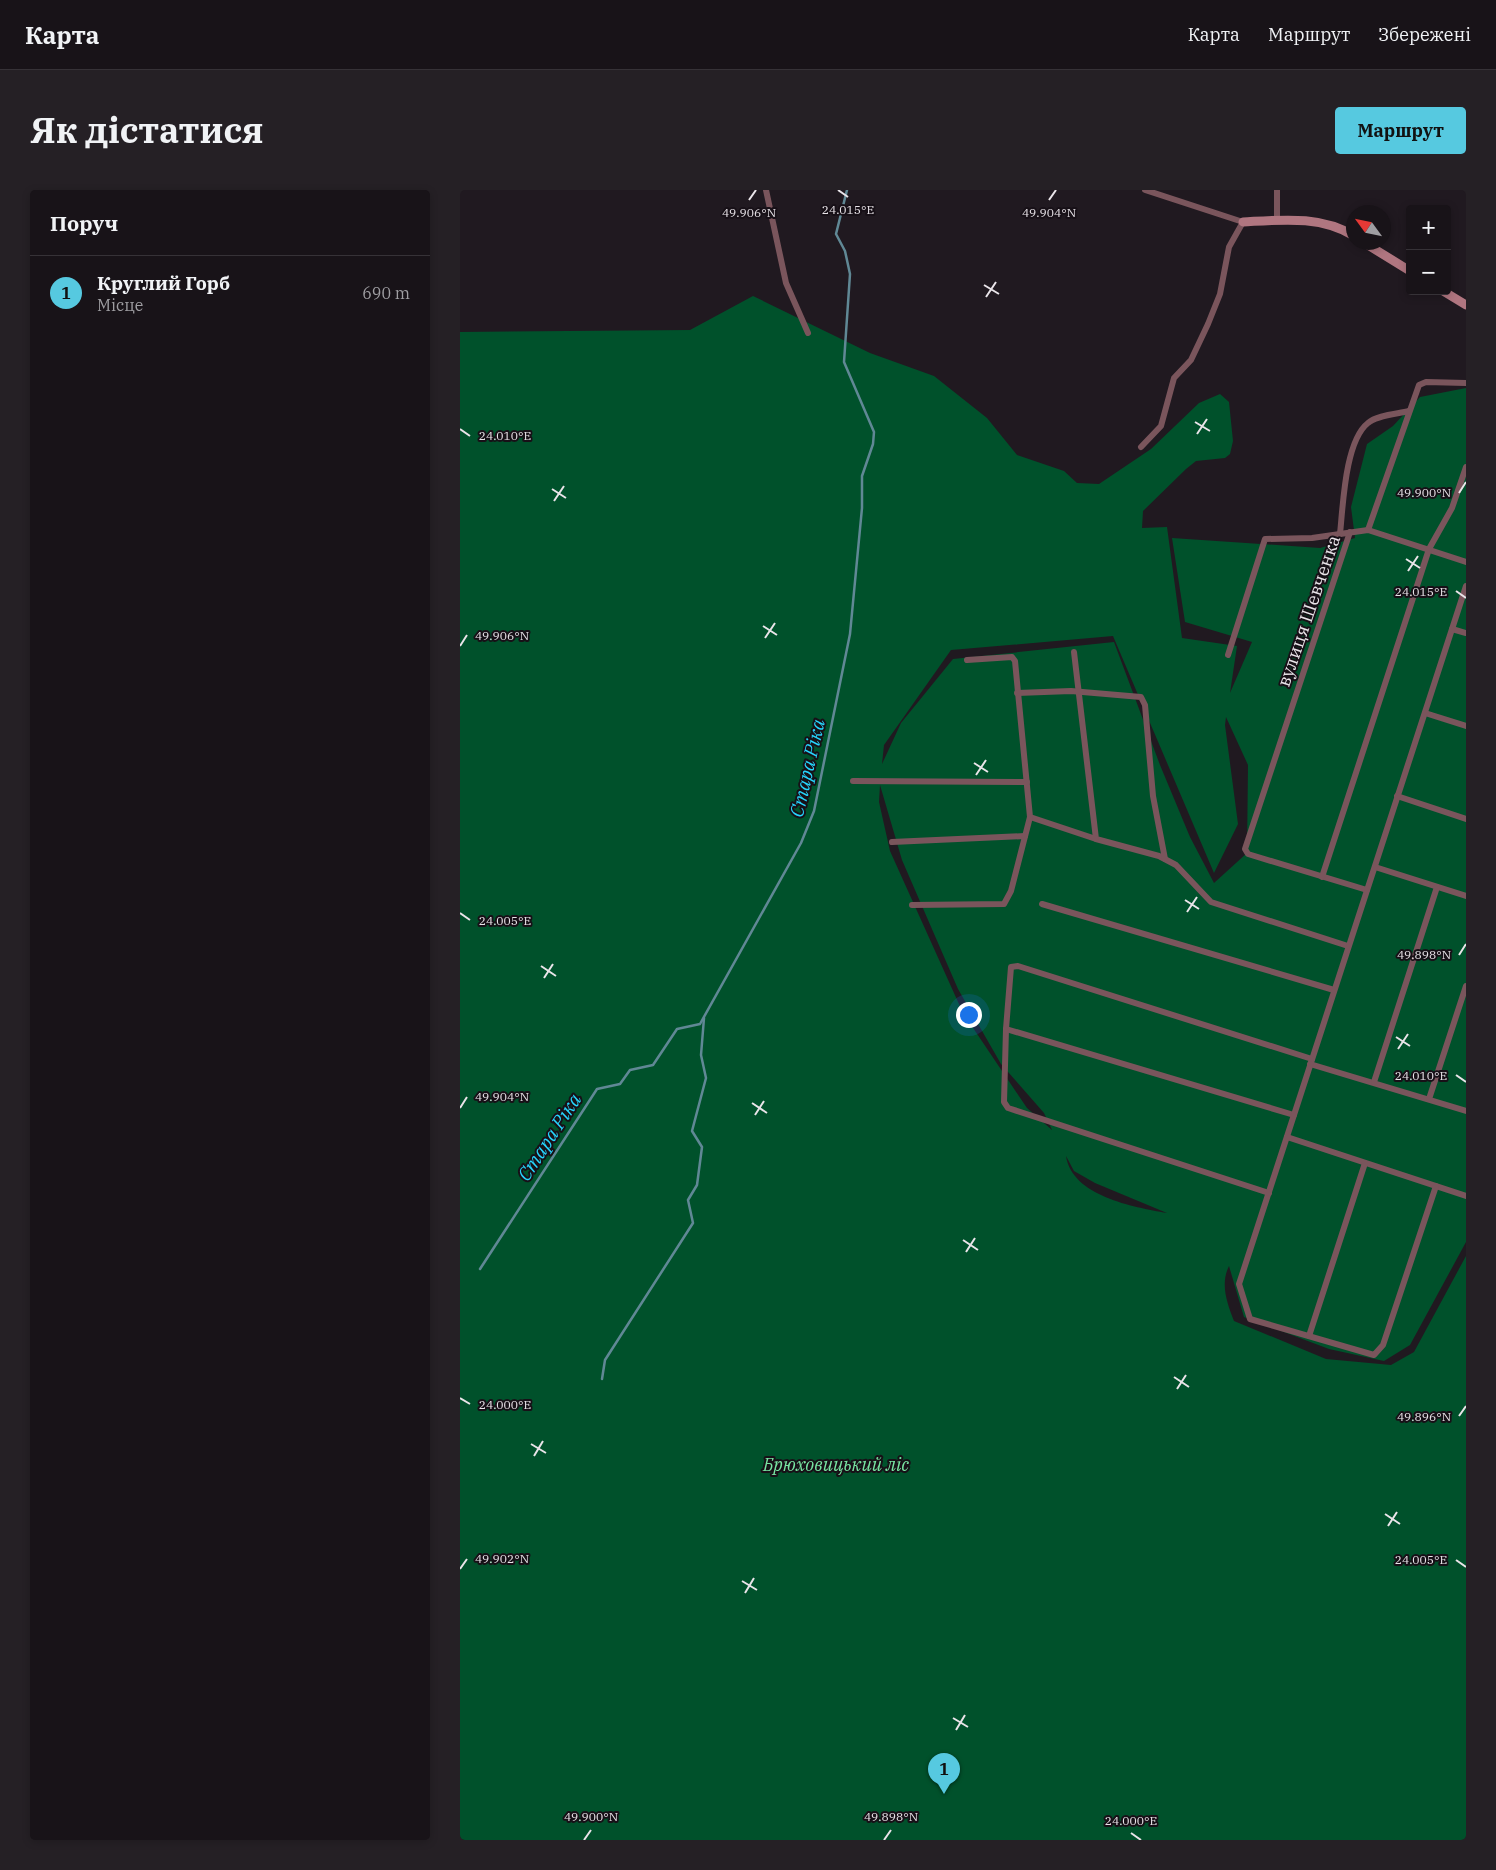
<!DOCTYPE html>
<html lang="uk">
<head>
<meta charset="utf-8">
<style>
	:root { --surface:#181318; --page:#252025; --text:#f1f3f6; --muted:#9f9ea2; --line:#363237; --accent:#56c9e0 }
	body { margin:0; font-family:"IBM Plex Serif",serif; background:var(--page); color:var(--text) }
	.controls { position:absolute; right:15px; top:15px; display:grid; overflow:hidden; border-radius:5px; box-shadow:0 2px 8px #0003 }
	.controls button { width:45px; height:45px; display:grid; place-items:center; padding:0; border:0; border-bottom:1px solid var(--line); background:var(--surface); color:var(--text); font:25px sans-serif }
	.compass { position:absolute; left:886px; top:15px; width:45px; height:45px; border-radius:50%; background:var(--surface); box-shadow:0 2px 8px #0003; rotate:303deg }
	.you { position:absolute; left:508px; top:824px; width:18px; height:18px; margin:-12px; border:4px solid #fff; border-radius:50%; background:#1a73e8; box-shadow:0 0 0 8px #1a73e833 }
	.badge { display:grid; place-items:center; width:32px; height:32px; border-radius:50%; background:var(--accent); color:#111; font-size:16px; font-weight:700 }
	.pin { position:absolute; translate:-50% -41px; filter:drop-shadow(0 1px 2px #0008) }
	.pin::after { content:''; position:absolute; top:26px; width:18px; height:15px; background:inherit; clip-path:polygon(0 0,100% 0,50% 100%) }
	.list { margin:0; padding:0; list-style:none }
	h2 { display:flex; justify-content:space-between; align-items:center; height:65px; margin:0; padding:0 20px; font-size:21px }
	h2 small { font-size:16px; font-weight:400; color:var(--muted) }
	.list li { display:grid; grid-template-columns:32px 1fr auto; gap:15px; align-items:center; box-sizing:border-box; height:75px; padding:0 20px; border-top:1px solid var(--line) }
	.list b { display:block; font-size:19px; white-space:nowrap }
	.list p { margin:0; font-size:16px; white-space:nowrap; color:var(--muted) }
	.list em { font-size:16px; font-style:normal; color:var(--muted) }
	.map { position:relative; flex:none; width:1006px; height:1650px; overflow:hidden; border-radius:5px }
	header { display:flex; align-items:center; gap:30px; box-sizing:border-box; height:70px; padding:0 25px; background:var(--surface); border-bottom:1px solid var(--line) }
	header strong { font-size:24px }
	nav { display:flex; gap:28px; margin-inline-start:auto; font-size:18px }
	.intro { display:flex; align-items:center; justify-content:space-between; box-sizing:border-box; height:120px; padding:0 30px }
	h1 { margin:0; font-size:35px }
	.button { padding:12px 22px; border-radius:5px; background:var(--accent); color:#111; font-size:18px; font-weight:700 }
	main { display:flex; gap:30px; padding:0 30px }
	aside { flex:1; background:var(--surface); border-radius:5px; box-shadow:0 2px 8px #0003 }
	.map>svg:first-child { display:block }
</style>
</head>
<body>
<header>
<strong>Карта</strong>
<nav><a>Карта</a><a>Маршрут</a><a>Збережені</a></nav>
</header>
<div class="intro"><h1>Як дістатися</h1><a class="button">Маршрут</a></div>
<main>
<aside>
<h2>Поруч<small></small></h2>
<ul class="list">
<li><span class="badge">1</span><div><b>Круглий Горб</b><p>Місце</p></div><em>690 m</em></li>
</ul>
</aside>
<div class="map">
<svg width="1006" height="1650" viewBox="0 0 1006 1650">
	<rect width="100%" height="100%" fill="#201920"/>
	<path fill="#00512b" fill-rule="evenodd" d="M293 106 410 163 474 186 527 228 557 265 604 281 617 293 639 294 691 259 739 213 760 204 769 212 773 251 770 264 765 268 736 271 726 279 683 321 682 338 707 337 722 448 777 456 770 503 792 452 725 432 712 348 860 358 895 348 891 317 907 254 933 236 960 207 1006 198V1052L950 1155 924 1171 869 1159 784 1127 769 1076C760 1094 767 1113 774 1131L866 1169 931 1175 954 1162 1006 1066V1650H0V142L230 140ZM653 446 754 683 778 634 765 535 766 527 788 575 787 663 754 693 730 647 700 575 654 452 493 469 441 533 422 574 424 555 491 460ZM420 595 442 670 498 799 541 874 584 923 592 940 567 918 503 823 430 661 419 612ZM606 966 614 981 635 993 707 1023C673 1017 612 1006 606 966Z"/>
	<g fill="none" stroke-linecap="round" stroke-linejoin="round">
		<g stroke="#608895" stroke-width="2.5">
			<path d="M20 1079 137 899 160 894 170 880 193 875 217 839 240 834 341 653 354 621 390 444 402 318V286L413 254 414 242 384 172 390 84 385 61 376 44 387 0"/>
			<path d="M142 1189 145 1170 233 1033 228 1010 237 995 242 957 232 941 246 888 241 865 244 828"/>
		</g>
		<g stroke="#7a555c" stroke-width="6">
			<path d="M306 0 326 93 348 143"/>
			<path d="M817 0V30"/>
			<path d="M681 257 701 236 714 188 731 170 748 134 760 104 769 57 783 32 685 0"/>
			<path d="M908 340 959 195 966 192 1006 193"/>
			<path d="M890 342 785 659 788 664 907 700"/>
			<path d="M880 344C883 316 885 251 908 233 917 225 937 224 949 221"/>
			<path d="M992 439 1006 443"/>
			<path d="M614 462 636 649 699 666 716 675 751 712 888 756"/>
			<path d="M768 465 805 349 852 348 908 340 1006 372"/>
			<path d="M507 470 552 467 555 471 570 627 636 649"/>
			<path d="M557 503 611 501 681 507 685 515 693 606 705 669"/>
			<path d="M965 523 1006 536"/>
			<path d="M393 591 567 592"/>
			<path d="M937 606 1006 629"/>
			<path d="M432 652 565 646"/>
			<path d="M915 677 1006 706"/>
			<path d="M862 687 969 359 992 318 1006 277"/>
			<path d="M582 714 874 800"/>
			<path d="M452 715 544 714 551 701 570 627"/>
			<path d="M546 839 834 925"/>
			<path d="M850 874 1006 921"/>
			<path d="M914 892 977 697"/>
			<path d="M969 909 1006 796"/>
			<path d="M827 947 1006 1006"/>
			<path d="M976 996 923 1155 914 1165 790 1129 779 1094 1006 396"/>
			<path d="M809 1003 548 918 544 912 546 839 551 777 558 776 852 869"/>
			<path d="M849 1146 905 973"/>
		</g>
		<g stroke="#b07680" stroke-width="9">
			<path d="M783 32C820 30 861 25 894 46"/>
			<path d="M903 52 950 81"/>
			<path d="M983 101 1006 115"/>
		</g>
	</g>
	<path fill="none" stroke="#e9e4e9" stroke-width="2" d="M378 0 388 7M289 10 296 0M589 10 596 0M524 95 539 104M526 107 536 92M735 232 750 241M0 239 10 246M737 244 747 229M92 299 106 308M999 303 1006 292M94 311 104 296M946 369 960 378M948 381 958 366M996 401 1006 408M303 436 317 445M305 448 315 433M0 456 7 445M514 573 528 582M516 585 526 570M725 710 739 719M727 722 737 707M0 723 10 730M999 765 1006 754M81 776 96 786M84 788 93 774M936 847 950 856M938 859 948 844M996 885 1006 892M292 913 307 923M0 918 7 907M295 925 304 911M503 1050 518 1060M506 1062 515 1048M714 1187 729 1197M717 1199 726 1185M0 1208 10 1214M999 1226 1006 1216M71 1254 86 1263M74 1266 83 1251M925 1324 940 1334M928 1336 937 1322M996 1370 1006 1377M0 1379 7 1369M282 1391 297 1400M285 1403 294 1388M493 1528 508 1537M496 1540 505 1525M671 1643 681 1650M124 1650 131 1640M424 1650 431 1640"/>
	<g text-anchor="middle" stroke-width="4" stroke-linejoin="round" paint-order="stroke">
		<g font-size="18" fill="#e9e4e9" stroke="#171017">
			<text transform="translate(849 421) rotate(-71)" y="6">вулиця Шевченка</text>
		</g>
		<g font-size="18" font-style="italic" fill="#78e5a2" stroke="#171017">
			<text x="376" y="1281">Брюховицький ліс</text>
		</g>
		<g font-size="19" font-style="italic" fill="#26d4fc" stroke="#171017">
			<text transform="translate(347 578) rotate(-77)" y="7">Стара Ріка</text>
			<text transform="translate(89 947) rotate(-57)" y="7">Стара Ріка</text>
		</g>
	</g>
	<g font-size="12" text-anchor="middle" fill="#e9e4e9" stroke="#171017" stroke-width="4" stroke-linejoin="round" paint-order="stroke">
		<text x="388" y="24">24.015°E</text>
		<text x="289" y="27">49.906°N</text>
		<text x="589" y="27">49.904°N</text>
		<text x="45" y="250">24.010°E</text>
		<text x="964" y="307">49.900°N</text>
		<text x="961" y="406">24.015°E</text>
		<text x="42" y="450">49.906°N</text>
		<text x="45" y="735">24.005°E</text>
		<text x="964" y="769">49.898°N</text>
		<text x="961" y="890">24.010°E</text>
		<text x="42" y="911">49.904°N</text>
		<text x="45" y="1219">24.000°E</text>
		<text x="964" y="1231">49.896°N</text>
		<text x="42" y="1373">49.902°N</text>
		<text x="961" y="1374">24.005°E</text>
		<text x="131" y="1631">49.900°N</text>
		<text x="431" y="1631">49.898°N</text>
		<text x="671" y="1635">24.000°E</text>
	</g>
</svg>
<div class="controls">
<button>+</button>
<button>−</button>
</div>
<svg class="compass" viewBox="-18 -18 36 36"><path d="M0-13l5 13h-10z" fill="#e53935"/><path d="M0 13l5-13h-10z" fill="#9f9ea2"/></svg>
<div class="you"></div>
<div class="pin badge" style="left:484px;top:1604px">1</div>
</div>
</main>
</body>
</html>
